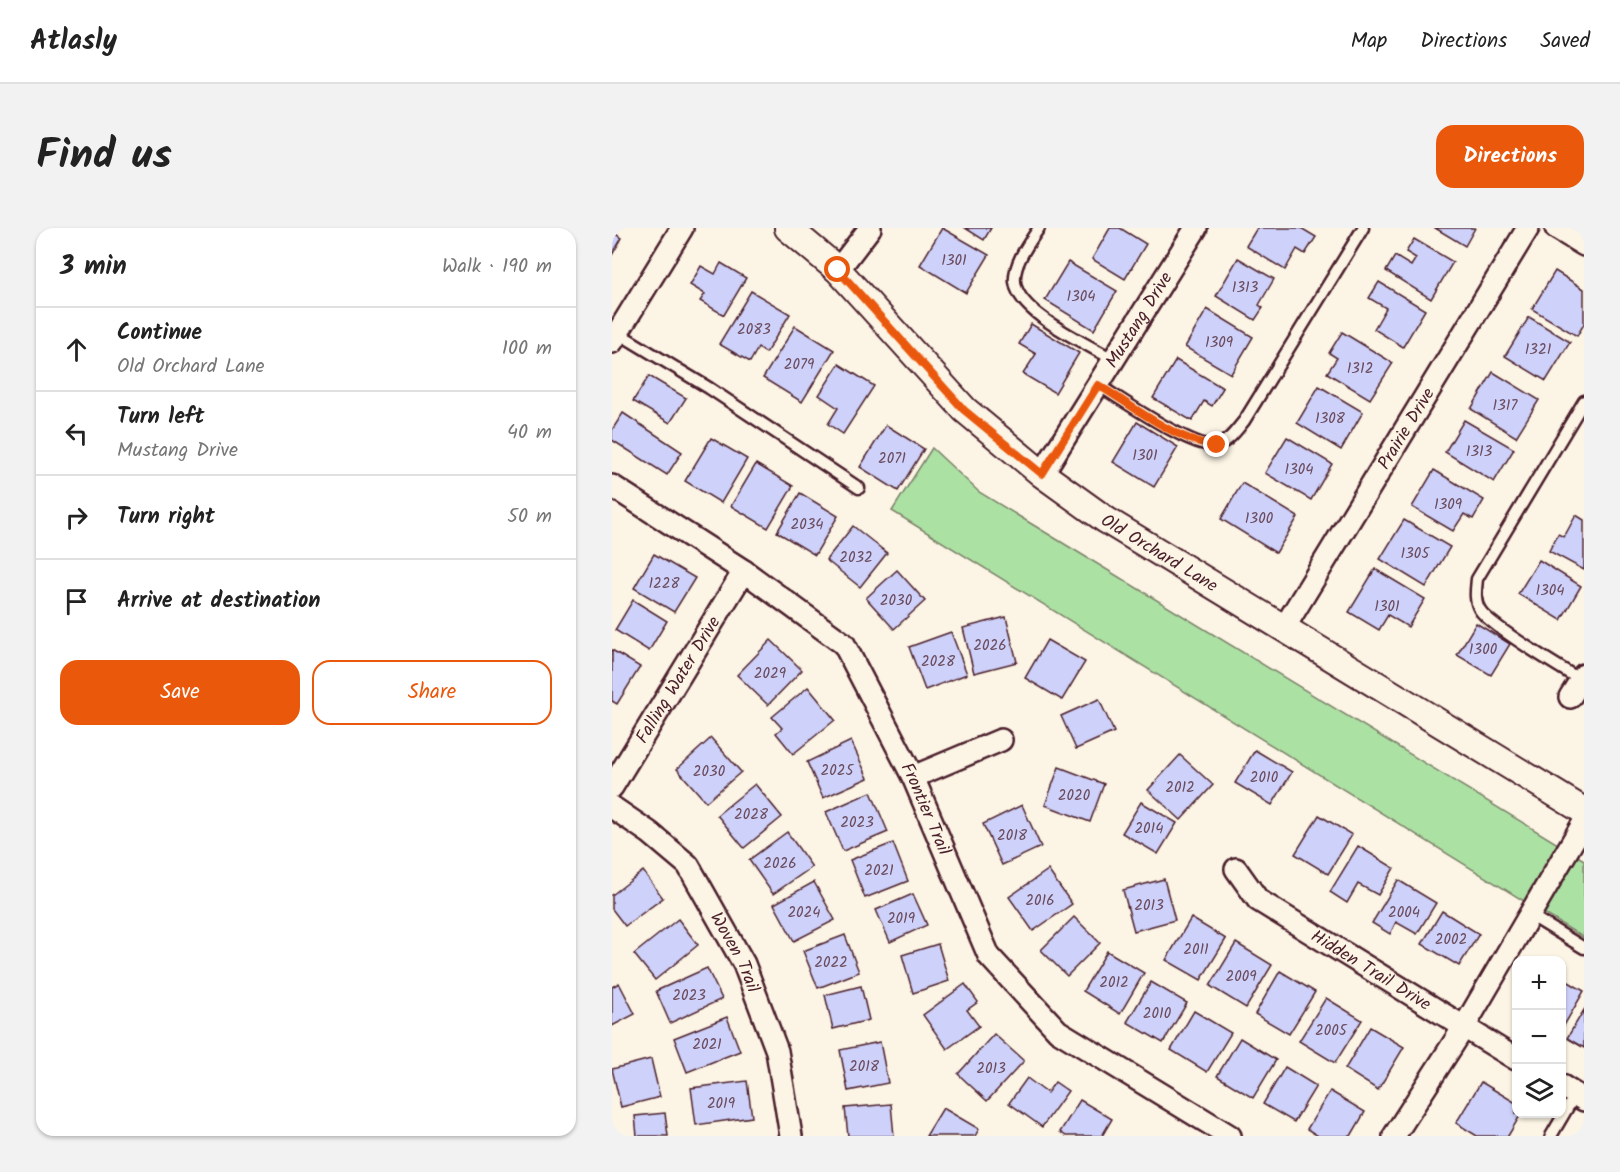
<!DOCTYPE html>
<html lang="en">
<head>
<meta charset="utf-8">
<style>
	:root { --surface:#fff; --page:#f2f2f2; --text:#222; --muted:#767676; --line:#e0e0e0; --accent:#ea580c }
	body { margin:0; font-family:Kalam,sans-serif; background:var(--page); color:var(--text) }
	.controls { position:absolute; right:18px; bottom:18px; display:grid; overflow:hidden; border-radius:12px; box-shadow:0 2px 4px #0004 }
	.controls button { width:54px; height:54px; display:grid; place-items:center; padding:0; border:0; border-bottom:2px solid var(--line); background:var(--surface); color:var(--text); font:30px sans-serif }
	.stop { position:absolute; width:18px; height:18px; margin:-14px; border:4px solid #ea580c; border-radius:50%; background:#fff }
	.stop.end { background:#ea580c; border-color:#fff; box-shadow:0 2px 6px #0008 }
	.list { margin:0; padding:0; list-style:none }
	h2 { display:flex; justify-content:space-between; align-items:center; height:78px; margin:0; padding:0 24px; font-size:26px }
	h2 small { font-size:20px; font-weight:400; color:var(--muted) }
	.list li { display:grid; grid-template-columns:39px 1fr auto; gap:18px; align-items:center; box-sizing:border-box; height:84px; padding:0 24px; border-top:2px solid var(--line) }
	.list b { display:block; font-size:22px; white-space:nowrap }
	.list p { margin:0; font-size:20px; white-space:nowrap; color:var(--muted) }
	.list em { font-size:20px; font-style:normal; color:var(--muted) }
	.actions { display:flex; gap:12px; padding:18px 24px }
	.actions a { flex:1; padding:14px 0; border:2px solid var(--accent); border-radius:18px; text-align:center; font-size:21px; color:var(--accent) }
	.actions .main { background:var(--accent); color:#fff }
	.icon { flex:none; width:33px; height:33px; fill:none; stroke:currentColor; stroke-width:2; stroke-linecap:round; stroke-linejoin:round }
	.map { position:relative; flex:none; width:972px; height:908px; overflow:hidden; border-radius:18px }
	header { display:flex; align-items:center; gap:36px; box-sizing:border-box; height:84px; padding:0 30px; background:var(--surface); border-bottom:2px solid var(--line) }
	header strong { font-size:28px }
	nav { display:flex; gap:33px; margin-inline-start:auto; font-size:21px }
	.intro { display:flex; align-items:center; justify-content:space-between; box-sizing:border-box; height:144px; padding:0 36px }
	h1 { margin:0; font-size:42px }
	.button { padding:15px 27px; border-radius:18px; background:var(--accent); color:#fff; font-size:21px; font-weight:700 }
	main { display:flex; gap:36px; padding:0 36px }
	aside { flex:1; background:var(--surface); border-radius:18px; box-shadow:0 2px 4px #0004 }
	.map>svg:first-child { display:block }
</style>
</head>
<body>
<header>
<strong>Atlasly</strong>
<nav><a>Map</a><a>Directions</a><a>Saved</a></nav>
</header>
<div class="intro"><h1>Find us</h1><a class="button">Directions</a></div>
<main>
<aside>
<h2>3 min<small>Walk · 190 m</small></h2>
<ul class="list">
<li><svg class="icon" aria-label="ahead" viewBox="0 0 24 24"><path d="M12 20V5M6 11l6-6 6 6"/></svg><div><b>Continue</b><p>Old Orchard Lane</p></div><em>100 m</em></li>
<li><svg class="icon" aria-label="left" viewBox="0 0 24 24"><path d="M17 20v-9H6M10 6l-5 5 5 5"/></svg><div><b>Turn left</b><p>Mustang Drive</p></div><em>40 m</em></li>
<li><svg class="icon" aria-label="right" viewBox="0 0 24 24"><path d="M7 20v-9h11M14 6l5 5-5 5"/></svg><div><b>Turn right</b></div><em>50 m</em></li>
<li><svg class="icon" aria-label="arrive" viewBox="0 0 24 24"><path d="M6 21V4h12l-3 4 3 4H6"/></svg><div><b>Arrive at destination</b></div></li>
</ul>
<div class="actions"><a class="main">Save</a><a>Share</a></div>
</aside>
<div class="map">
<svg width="972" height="908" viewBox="0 0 972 908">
	<rect width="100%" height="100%" fill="#fcf5e5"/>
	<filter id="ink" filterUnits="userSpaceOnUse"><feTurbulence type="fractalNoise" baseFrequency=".0167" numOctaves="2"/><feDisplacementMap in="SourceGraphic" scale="12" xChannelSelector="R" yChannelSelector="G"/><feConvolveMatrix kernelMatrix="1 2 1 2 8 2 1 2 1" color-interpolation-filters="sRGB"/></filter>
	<g filter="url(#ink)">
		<path fill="#ace1a4" stroke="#7b8068" stroke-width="1.5" d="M320 220 367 264 972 632V710L280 283Z"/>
		<g fill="#ced1f9" stroke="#4a1f2b" stroke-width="1.5">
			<path d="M330 0 377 27 354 65 308 37Z"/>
			<path d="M353 0H379L372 12Z"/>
			<path d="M498 0H508L534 16 513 51 480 31Z"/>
			<path d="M645 0H689L704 9 693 26 685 21 673 42 634 18Z"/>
			<path d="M823 0H863L853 18Z"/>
			<path d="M0 4 10 10 0 27Z"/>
			<path d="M802 11 841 34 819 71 774 43 783 28 799 38 804 30 794 24Z"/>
			<path d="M626 30 662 51 647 77 651 80 643 92 604 68Z"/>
			<path d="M456 34 505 63 482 102 433 72Z"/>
			<path d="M109 35 134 50 112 87 88 73 93 66 78 57 89 38 103 46Z"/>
			<path d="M943 43 972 61V96L965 108 920 81Z"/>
			<path d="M767 54 813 82 791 119 762 101 774 80 757 70Z"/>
			<path d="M139 63 178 86 154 125 146 120 138 134 107 116Z"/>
			<path d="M595 81 641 109 619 146 573 119Z"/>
			<path d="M917 89 958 114 934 153 893 128Z"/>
			<path d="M419 96 467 125 443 165 411 146 424 126 407 116Z"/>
			<path d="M183 98 222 122 190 174 151 150Z"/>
			<path d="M730 104 781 135 758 171 715 145 725 130 717 125Z"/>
			<path d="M564 132 611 160 600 178 592 173 580 193 541 170Z"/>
			<path d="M227 136 262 158 231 206 216 196 226 180 207 167Z"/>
			<path d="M881 144 927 172 904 209 859 181Z"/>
			<path d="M37 148 74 170 58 195 21 173Z"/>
			<path d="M707 158 751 184 729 222 685 195Z"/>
			<path d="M11 185 70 224 55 247 0 212V202Z"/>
			<path d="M852 192 902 221 882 254 833 224Z"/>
			<path d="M525 194 566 219 542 259 501 234Z"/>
			<path d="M274 197 312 221 286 263 248 239Z"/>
			<path d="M675 209 720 236 699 272 653 245Z"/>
			<path d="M99 210 135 231 109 275 73 253Z"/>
			<path d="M144 236 181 258 156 300 119 278Z"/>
			<path d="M822 242 872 272 861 291 852 286 841 303 800 279Z"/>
			<path d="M630 255 686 289 664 325 609 291Z"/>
			<path d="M188 265 226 288 203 327 165 304Z"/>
			<path d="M964 287 972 292V342L937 323 946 306 952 309Z"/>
			<path d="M792 292 838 319 814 359 768 331Z"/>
			<path d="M241 298 275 325 248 359 214 332Z"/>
			<path d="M42 326 83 350 62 384 22 360Z"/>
			<path d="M927 332 969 358 949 392 906 366Z"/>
			<path d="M763 341 813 371 796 399 776 387 767 402 737 384Z"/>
			<path d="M285 342 313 373 282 401 254 370Z"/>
			<path d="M21 372 55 393 37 423 3 402Z"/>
			<path d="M394 389 405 434 362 445 351 400Z"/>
			<path d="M864 395 898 416 879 447 845 427Z"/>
			<path d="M339 404 355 446 313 462 297 419Z"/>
			<path d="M159 412 190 442 156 477 125 447Z"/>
			<path d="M435 412 473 434 450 472 413 450Z"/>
			<path d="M0 422 28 439 5 476 0 473Z"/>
			<path d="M196 459 223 492 181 526 164 505 170 500 160 489Z"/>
			<path d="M487 471 502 504 464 521 449 488Z"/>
			<path d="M99 510 129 544 94 574 65 541Z"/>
			<path d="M239 513 256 550 211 570 195 534Z"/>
			<path d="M643 522 680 544 660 577 623 555Z"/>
			<path d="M568 527 601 557 569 592 536 562Z"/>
			<path d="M447 539 492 556 478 594 433 577Z"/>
			<path d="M143 556 170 589 132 620 105 587Z"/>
			<path d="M259 564 276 604 231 623 214 584Z"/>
			<path d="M529 574 565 595 546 626 510 605Z"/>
			<path d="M410 577 429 619 390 637 371 596Z"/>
			<path d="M707 587 740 607 716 646 683 626Z"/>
			<path d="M175 604 200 639 161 666 137 632Z"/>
			<path d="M281 615 296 653 253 670 238 632Z"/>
			<path d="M746 618 782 640 766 667 746 656 735 675 718 664Z"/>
			<path d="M436 642 460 676 421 703 397 669Z"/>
			<path d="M31 643 51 670 13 698 0 681V667Z"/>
			<path d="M552 651 563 692 522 703 511 662Z"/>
			<path d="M786 652 824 675 805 706 784 694 778 706 760 695Z"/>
			<path d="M202 654 223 692 182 713 162 676Z"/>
			<path d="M301 666 315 697 278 714 264 682Z"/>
			<path d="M830 683 867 706 847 738 810 716Z"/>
			<path d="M462 689 488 715 455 748 429 722Z"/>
			<path d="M579 690 614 711 589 752 554 732Z"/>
			<path d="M66 691 86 717 43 752 22 726Z"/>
			<path d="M233 707 247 744 206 760 191 723Z"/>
			<path d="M624 715 660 737 634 780 598 758Z"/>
			<path d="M326 716 337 753 301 765 290 727Z"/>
			<path d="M495 723 532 745 508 786 471 763Z"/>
			<path d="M95 740 110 771 58 795 44 763Z"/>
			<path d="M668 743 703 764 677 806 643 786Z"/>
			<path d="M950 750 972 763 950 801Z"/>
			<path d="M539 754 575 775 551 815 515 794Z"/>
			<path d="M7 755 23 786 0 798V759Z"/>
			<path d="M353 756 366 774 355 782 367 798 335 821 311 787Z"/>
			<path d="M249 758 257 792 221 801 213 767Z"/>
			<path d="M714 770 750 792 723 835 687 813Z"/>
			<path d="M972 782V820L955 810Z"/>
			<path d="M582 783 619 805 595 844 559 822Z"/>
			<path d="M115 789 128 823 75 844 62 810Z"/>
			<path d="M758 799 792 819 766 862 733 841Z"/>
			<path d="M382 806 412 833 375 873 346 846Z"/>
			<path d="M628 810 664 832 641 870 605 848Z"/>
			<path d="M268 814 276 855 236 863 228 822Z"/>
			<path d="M39 831 48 869 9 879 0 841Z"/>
			<path d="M673 839 704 858 682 894 651 876Z"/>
			<path d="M415 850 435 865 443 854 456 863 430 899 397 875Z"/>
			<path d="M135 853 140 889 84 897 79 860Z"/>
			<path d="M869 854 904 875V886H909L896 908H865L844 895Z"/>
			<path d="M718 863 753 884 739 908H706L695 901Z"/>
			<path d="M468 872 500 891 490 908H454L448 904Z"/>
			<path d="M279 876 282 908H236L233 880Z"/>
			<path d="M331 880 367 901 363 908H314Z"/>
			<path d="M53 885 56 908H25L23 888Z"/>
		</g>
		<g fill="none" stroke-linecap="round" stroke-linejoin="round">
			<g stroke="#4a1f2b" stroke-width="15">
				<g id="service">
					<path d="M427 0C417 15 401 36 403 54 406 86 476 116 502 132"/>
					<path d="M6 105 97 160 247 260"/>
					<path d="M486 157C508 170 583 223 605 217 617 214 625 201 632 193L751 0"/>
					<path d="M972 454C952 442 878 398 868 382 862 373 864 361 865 351L972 173"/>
					<path d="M918 687 972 720"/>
					<path d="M939 908 963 867"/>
				</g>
			</g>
			<g stroke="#4a1f2b" stroke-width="26">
				<g id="minor">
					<path d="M944 0 972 17"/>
					<path d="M226 42 258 0"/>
					<path d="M0 114 70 0"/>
					<path id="s1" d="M430 246 584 0"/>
					<path id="s2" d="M0 258 132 343 232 416 301 549 377 728 446 803 618 908"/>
					<path id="s3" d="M672 400 916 0"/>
					<path d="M958 469 972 447"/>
					<path d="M301 549 389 512"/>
					<path id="s4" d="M0 559 132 343"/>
					<path id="s5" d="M0 579 38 605 76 637 132 736 165 823 179 908"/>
					<path id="s6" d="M624 641 646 672 904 831"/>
					<path d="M950 858 972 872"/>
					<path d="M782 908 852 799 972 594"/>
				</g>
			</g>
			<g stroke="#4a1f2b" stroke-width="30">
				<g id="tertiary">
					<path id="s7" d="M176 0 226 42 353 182 430 246 494 292 972 583"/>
				</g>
			</g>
			<use href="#service" stroke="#fcf5e5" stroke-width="10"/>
			<use href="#minor" stroke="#fcf5e5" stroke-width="21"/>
			<use href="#tertiary" stroke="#fcf5e5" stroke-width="26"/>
		</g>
	</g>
	<g fill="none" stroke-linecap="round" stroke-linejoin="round" filter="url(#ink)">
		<path stroke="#ea580c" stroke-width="8" d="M226 42 352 182 430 246 486 157C520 177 566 215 605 217"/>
	</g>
	<g text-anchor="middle" stroke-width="6" stroke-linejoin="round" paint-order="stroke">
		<g font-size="15" fill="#6b4c5e">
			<text x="342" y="37">1301</text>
			<text x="633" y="64">1313</text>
			<text x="469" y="73">1304</text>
			<text x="142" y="106">2083</text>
			<text x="607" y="119">1309</text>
			<text x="926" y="126">1321</text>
			<text x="187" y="141">2079</text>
			<text x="748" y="145">1312</text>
			<text x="893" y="182">1317</text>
			<text x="718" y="195">1308</text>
			<text x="867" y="228">1313</text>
			<text x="533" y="232">1301</text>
			<text x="280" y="235">2071</text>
			<text x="687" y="246">1304</text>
			<text x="836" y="281">1309</text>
			<text x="647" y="295">1300</text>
			<text x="195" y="301">2034</text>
			<text x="803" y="330">1305</text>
			<text x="244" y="334">2032</text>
			<text x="52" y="360">1228</text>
			<text x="938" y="367">1304</text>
			<text x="284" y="377">2030</text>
			<text x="775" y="383">1301</text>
			<text x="378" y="422">2026</text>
			<text x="871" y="426">1300</text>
			<text x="326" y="438">2028</text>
			<text x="158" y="450">2029</text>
			<text x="225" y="547">2025</text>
			<text x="97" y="548">2030</text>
			<text x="652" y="554">2010</text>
			<text x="568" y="564">2012</text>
			<text x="462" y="572">2020</text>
			<text x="139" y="591">2028</text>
			<text x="245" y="599">2023</text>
			<text x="537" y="605">2014</text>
			<text x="400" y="612">2018</text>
			<text x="168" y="640">2026</text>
			<text x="267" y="647">2021</text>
			<text x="428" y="677">2016</text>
			<text x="537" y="682">2013</text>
			<text x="192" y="689">2024</text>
			<text x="792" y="689">2004</text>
			<text x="289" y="695">2019</text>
			<text x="839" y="716">2002</text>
			<text x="584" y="726">2011</text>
			<text x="219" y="739">2022</text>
			<text x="629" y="753">2009</text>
			<text x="502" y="759">2012</text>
			<text x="77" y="772">2023</text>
			<text x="545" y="790">2010</text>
			<text x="719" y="807">2005</text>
			<text x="95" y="821">2021</text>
			<text x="252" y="843">2018</text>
			<text x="379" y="845">2013</text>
			<text x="109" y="880">2019</text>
		</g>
		<g font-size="18" fill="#4a1f2b" stroke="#fcf5e5">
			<text dy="6" stroke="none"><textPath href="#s1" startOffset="182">Mustang Drive</textPath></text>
			<text dy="6" stroke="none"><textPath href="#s3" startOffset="234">Prairie Drive</textPath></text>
			<text dy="6" stroke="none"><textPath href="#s7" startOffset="496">Old Orchard Lane</textPath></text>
			<text dy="6" stroke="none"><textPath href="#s4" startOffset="126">Falling Water Drive</textPath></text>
			<text dy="6" stroke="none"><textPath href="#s2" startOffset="465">Frontier Trail</textPath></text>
			<text dy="6" stroke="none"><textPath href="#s5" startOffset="195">Woven Trail</textPath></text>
			<text dy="6" stroke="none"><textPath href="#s6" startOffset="171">Hidden Trail Drive</textPath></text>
		</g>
	</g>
</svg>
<div class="controls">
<button>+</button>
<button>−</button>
<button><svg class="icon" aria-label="layers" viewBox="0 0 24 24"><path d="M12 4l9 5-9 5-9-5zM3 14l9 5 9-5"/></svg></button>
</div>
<div class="stop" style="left:226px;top:42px"></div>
<div class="stop end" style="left:605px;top:217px"></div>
</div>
</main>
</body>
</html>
